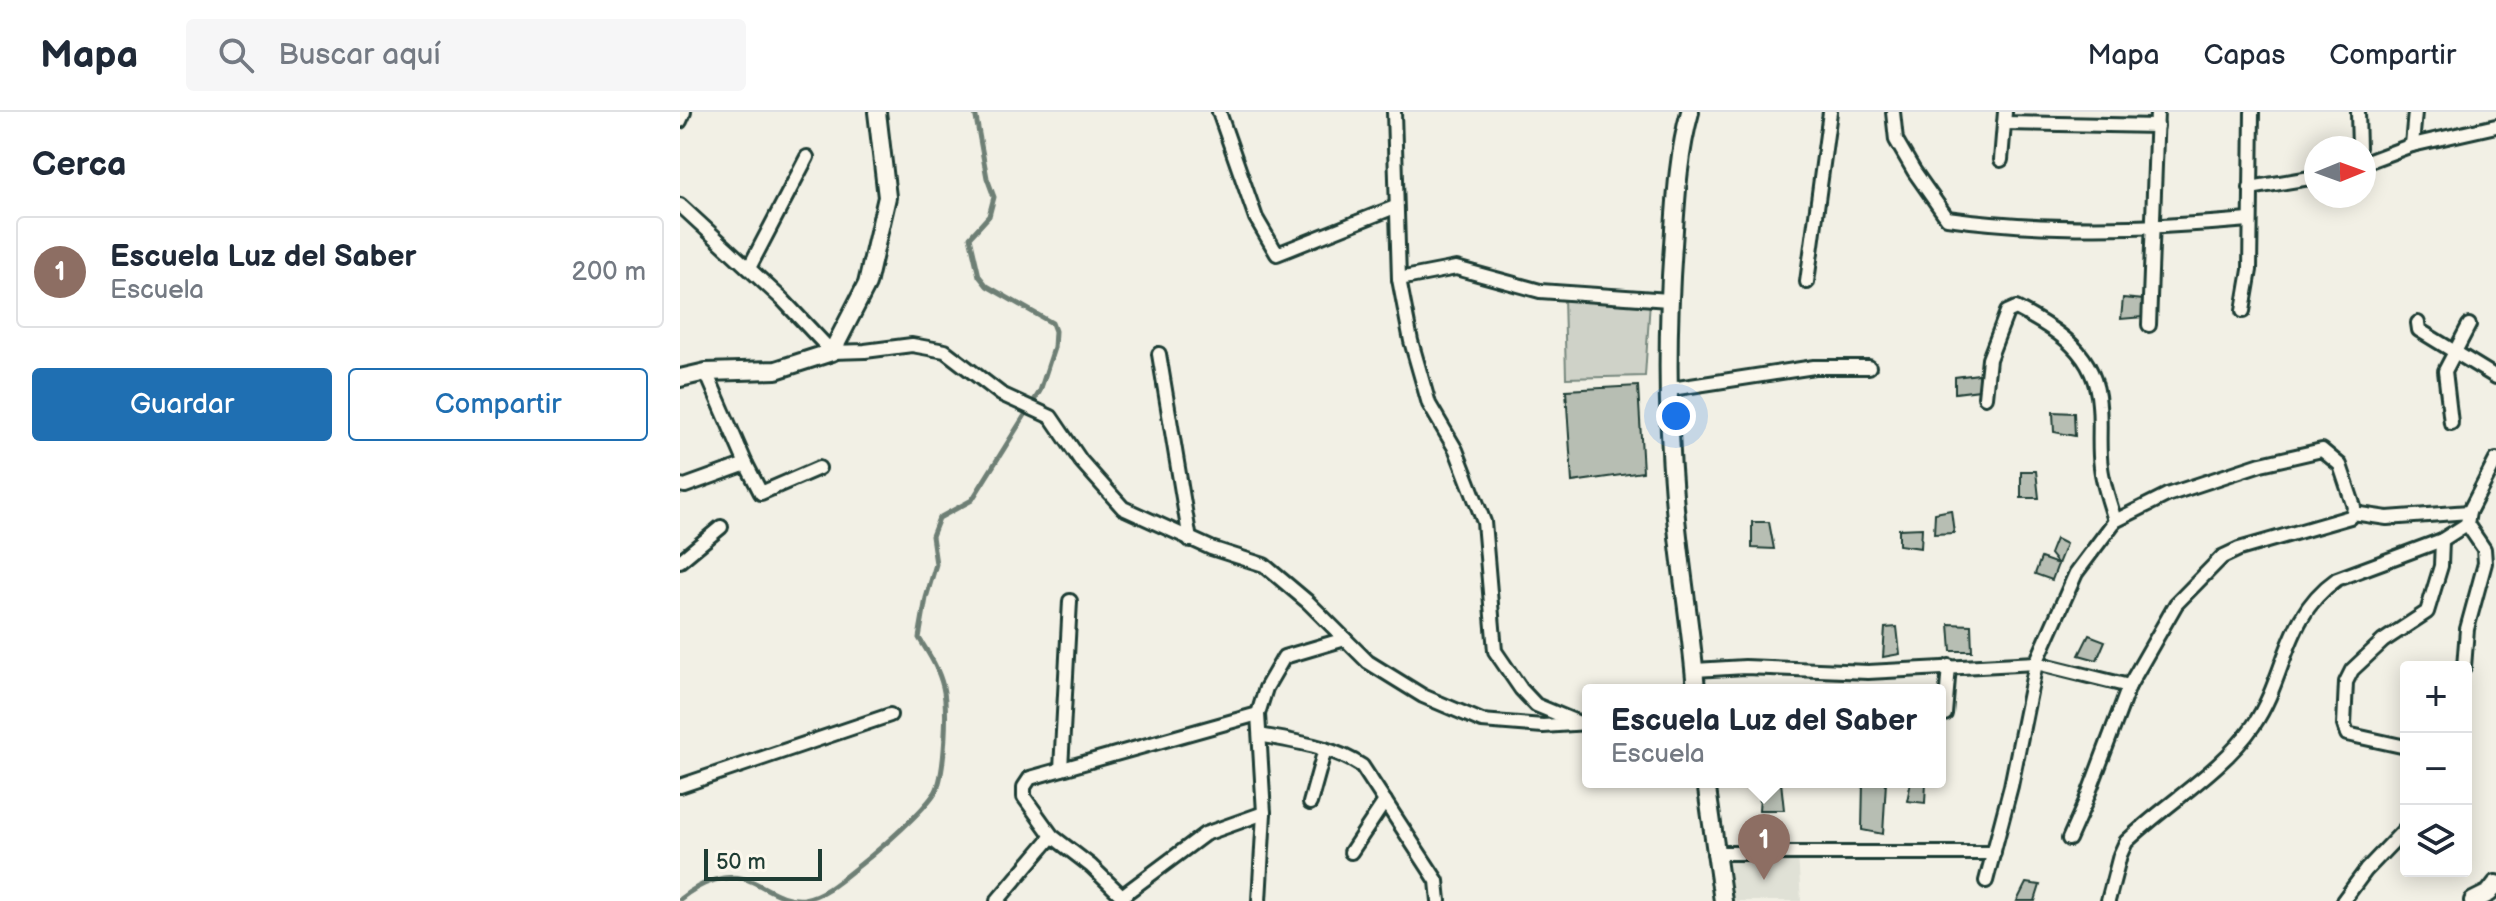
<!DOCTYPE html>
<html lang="es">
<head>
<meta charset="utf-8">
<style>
	:root { --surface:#fff; --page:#f6f6f7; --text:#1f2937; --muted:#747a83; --line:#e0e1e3; --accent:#1f6fb2 }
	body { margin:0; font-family:"Balsamiq Sans",sans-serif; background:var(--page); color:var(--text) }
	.controls { position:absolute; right:24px; bottom:24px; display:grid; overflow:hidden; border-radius:8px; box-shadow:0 4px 20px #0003 }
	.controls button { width:72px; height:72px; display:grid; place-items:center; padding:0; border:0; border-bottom:2px solid var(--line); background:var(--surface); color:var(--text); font:40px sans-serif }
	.compass { position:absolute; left:1624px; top:24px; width:72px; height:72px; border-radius:50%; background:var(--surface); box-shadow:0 4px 20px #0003; rotate:89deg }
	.scale { position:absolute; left:24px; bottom:20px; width:118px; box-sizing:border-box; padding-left:8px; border:4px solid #1f3d34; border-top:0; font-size:22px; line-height:28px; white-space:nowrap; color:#1f3d34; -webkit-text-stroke:6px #fbf7ec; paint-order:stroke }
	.you { position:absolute; left:996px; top:304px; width:28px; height:28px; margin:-20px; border:6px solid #fff; border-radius:50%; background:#1a73e8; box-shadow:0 0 0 12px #1a73e833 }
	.badge { display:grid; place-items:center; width:52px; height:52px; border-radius:50%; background:var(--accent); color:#fff; font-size:26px; font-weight:700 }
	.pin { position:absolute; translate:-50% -66px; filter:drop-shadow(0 2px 4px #0008) }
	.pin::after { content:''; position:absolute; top:42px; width:28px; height:24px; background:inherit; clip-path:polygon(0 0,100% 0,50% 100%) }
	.popup { position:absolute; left:902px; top:572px; width:364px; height:104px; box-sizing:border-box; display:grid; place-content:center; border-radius:8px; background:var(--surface); filter:drop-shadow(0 2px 6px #0005); font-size:26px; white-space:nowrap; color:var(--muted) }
	.popup b { font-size:30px; color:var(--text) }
	.popup::after { content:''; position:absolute; left:50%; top:100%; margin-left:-16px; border:16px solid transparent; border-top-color:var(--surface) }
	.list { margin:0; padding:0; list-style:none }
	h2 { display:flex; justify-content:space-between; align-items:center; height:104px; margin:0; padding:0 32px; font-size:34px }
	h2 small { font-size:26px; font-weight:400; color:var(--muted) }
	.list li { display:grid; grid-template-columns:52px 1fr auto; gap:24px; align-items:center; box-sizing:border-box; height:112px; margin:0 16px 16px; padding:0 16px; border:2px solid var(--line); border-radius:8px }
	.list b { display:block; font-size:30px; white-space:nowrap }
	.list p { margin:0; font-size:26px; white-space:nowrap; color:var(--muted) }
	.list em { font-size:26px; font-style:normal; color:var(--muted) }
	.actions { display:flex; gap:16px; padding:24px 32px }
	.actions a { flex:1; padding:18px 0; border:2px solid var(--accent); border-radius:8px; text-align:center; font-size:28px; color:var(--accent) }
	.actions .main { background:var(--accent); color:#fff }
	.icon { flex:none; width:44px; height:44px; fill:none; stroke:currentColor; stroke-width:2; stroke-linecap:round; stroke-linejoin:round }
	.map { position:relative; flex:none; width:1816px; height:789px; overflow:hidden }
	header { display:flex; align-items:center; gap:48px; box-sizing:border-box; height:112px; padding:0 40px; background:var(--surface); border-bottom:2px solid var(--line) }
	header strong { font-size:38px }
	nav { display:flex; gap:44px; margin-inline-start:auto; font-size:28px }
	.search { width:560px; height:72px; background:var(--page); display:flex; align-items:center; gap:20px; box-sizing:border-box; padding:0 28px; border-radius:8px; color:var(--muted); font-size:30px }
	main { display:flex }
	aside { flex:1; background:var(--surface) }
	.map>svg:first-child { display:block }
</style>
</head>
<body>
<header>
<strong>Mapa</strong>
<div class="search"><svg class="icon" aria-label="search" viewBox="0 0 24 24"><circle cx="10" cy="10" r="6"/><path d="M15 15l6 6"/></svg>Buscar aquí</div>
<nav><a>Mapa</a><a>Capas</a><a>Compartir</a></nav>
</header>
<main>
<aside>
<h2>Cerca<small></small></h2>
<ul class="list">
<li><span class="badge" style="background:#8d6e63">1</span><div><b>Escuela Luz del Saber</b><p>Escuela</p></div><em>200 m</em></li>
</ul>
<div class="actions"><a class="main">Guardar</a><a>Compartir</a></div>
</aside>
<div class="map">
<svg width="1816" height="789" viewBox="0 0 1816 789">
	<rect width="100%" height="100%" fill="#f2f0e5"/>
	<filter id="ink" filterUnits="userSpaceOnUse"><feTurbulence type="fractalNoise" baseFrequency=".0125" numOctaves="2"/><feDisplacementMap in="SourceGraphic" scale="16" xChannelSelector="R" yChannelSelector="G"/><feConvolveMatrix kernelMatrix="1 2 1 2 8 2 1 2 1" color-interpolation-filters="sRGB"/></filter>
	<g filter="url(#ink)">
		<path fill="#e0e1d6" d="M1118 743 1121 789H1049L1047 747Z"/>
		<path fill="#cfd2c8" stroke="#77887e" stroke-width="2" d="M884 184 970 189 965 264 886 266Z"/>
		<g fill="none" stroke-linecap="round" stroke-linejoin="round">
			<path stroke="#6e7f75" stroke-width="5" d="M0 787C20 771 48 758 73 770 90 778 104 789 124 787 146 783 164 765 181 752 200 737 244 699 256 679 265 661 268 595 263 575 259 557 249 542 239 526L246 486 256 452 252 424 259 406 292 388 360 279 374 236 375 219 372 211 307 174 299 164 290 125 309 104 314 85 307 66 295 0"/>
		</g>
		<g fill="#b7beb3" stroke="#1f3d34" stroke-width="2">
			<path d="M1443 186 1464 188 1463 205 1441 207Z"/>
			<path d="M1299 262V278L1275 281V265Z"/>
			<path d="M958 274 963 360 892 370 886 278Z"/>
			<path d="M1373 300 1394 301 1395 324 1374 320Z"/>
			<path d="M1341 359H1356L1359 386H1341Z"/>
			<path d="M1271 398 1274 421 1254 422 1255 401Z"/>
			<path d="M1072 410H1089L1094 437 1072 436Z"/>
			<path d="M1242 416 1241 436 1219 433V417Z"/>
			<path d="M1376 427 1386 432 1378 452 1370 442Z"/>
			<path d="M1361 446 1378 452 1372 468 1355 462Z"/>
			<path d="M1269 512 1291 513 1292 539H1271Z"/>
			<path d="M1217 515 1220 542 1203 545 1205 516Z"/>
			<path d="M1409 523 1425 529 1417 548 1399 543Z"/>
			<path d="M1081 670H1101L1104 698H1079Z"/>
			<path d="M1183 670H1206L1203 722 1182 718Z"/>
			<path d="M1231 670H1246L1245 691 1227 689Z"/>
			<path d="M1346 771 1360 773 1355 789H1337Z"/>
		</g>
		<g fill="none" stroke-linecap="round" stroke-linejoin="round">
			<g stroke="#1f3d34" stroke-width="18">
				<g id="minor">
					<path d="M539 0 576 106 597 142 715 95"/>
					<path d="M714 0 719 167 731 229 749 292 776 338 804 410 815 539 841 577 856 593 897 610"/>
					<path d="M1213 0 1216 28 1234 59 1267 106C1367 120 1469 117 1569 108"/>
					<path d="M1678 0 1679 36"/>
					<path d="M0 9 4 0"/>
					<path d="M1324 11 1477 14"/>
					<path d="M1732 33 1735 0"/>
					<path d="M1321 48 1325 0"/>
					<path d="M1684 51 1732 33 1816 14"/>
					<path d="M1570 76 1636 65"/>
					<path d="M0 93 103 188 152 240 185 239 232 233 265 239 321 282 371 305 401 349 443 396 531 436 584 453 628 490 688 550 743 584 802 609 863 614 908 611"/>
					<path d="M69 156 127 45"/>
					<path d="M719 167 776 156 860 179 989 188"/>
					<path d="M1127 170 1150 0"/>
					<path d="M1563 199 1570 158 1572 0"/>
					<path d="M1738 211 1739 218 1816 265"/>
					<path d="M1469 213 1477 0"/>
					<path d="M479 242 510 428"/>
					<path d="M26 260 66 352"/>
					<path d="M991 277 1134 255H1189"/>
					<path d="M1305 285 1309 247 1327 200 1336 196C1378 218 1416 241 1419 293 1421 313 1418 335 1421 355 1423 373 1430 391 1435 409"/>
					<path d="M1771 311 1765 259 1789 213"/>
					<path d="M0 373 5 374 66 352 81 381 139 356"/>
					<path d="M0 449 41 415"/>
					<path d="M1784 555 1787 517 1805 451 1804 437 1787 412 1789 400 1816 348"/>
					<path d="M1015 558 1065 555 1188 560 1356 551 1449 574"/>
					<path d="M1265 602 1269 554"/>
					<path d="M580 623C615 630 652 634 682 654L757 769 759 789"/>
					<path d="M1726 635 1667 622 1664 613 1666 570 1672 558 1703 529 1747 500 1761 454 1762 428"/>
					<path d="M381 657 390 489"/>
					<path d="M0 674 210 603"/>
					<path d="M630 691 645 637"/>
					<path d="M1389 727 1405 691 1449 574 1496 492 1542 445 1559 437 1670 405 1673 401 1707 406 1789 400"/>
					<path d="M671 740 705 689"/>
					<path d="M1034 741H1314"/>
					<path d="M1306 769 1331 674 1356 551 1396 461 1435 409 1487 383 1581 352 1642 338 1660 353 1674 395 1673 401"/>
					<path d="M442 784 525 722 584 701"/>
					<path d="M317 789 372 724"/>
					<path d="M444 789 442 784 411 754 372 724 344 685V675L350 666 578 602"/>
					<path d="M579 789 584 701 578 602 586 576 604 545 665 527"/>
					<path d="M1428 789 1440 743 1446 730C1485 692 1542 659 1573 614 1607 565 1603 505 1657 467L1762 428 1787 412"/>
					<path d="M1663 789 1686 758 1726 716"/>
				</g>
			</g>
			<g stroke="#1f3d34" stroke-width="22">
				<g id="tertiary">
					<path d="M1010 0C998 43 996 88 993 133 987 216 987 301 994 384 999 449 1011 513 1016 578"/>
					<path d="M0 266 26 260 96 258 152 240 187 172 207 85 197 0"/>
					<path d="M1026 670 1043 789"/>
					<path d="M1793 789 1809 781 1816 772"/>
				</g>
			</g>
			<use href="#minor" stroke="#fbf7ec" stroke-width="12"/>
			<use href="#tertiary" stroke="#fbf7ec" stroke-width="16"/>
		</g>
	</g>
</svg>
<div class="controls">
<button>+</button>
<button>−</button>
<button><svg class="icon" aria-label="layers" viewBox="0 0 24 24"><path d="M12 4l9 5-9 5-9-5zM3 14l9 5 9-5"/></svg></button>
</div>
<svg class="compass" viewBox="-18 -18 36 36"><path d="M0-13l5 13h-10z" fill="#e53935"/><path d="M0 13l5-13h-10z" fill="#747a83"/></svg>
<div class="scale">50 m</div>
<div class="you"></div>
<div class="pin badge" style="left:1084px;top:768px;background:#8d6e63">1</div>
<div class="popup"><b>Escuela Luz del Saber</b>Escuela</div>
</div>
</main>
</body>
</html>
